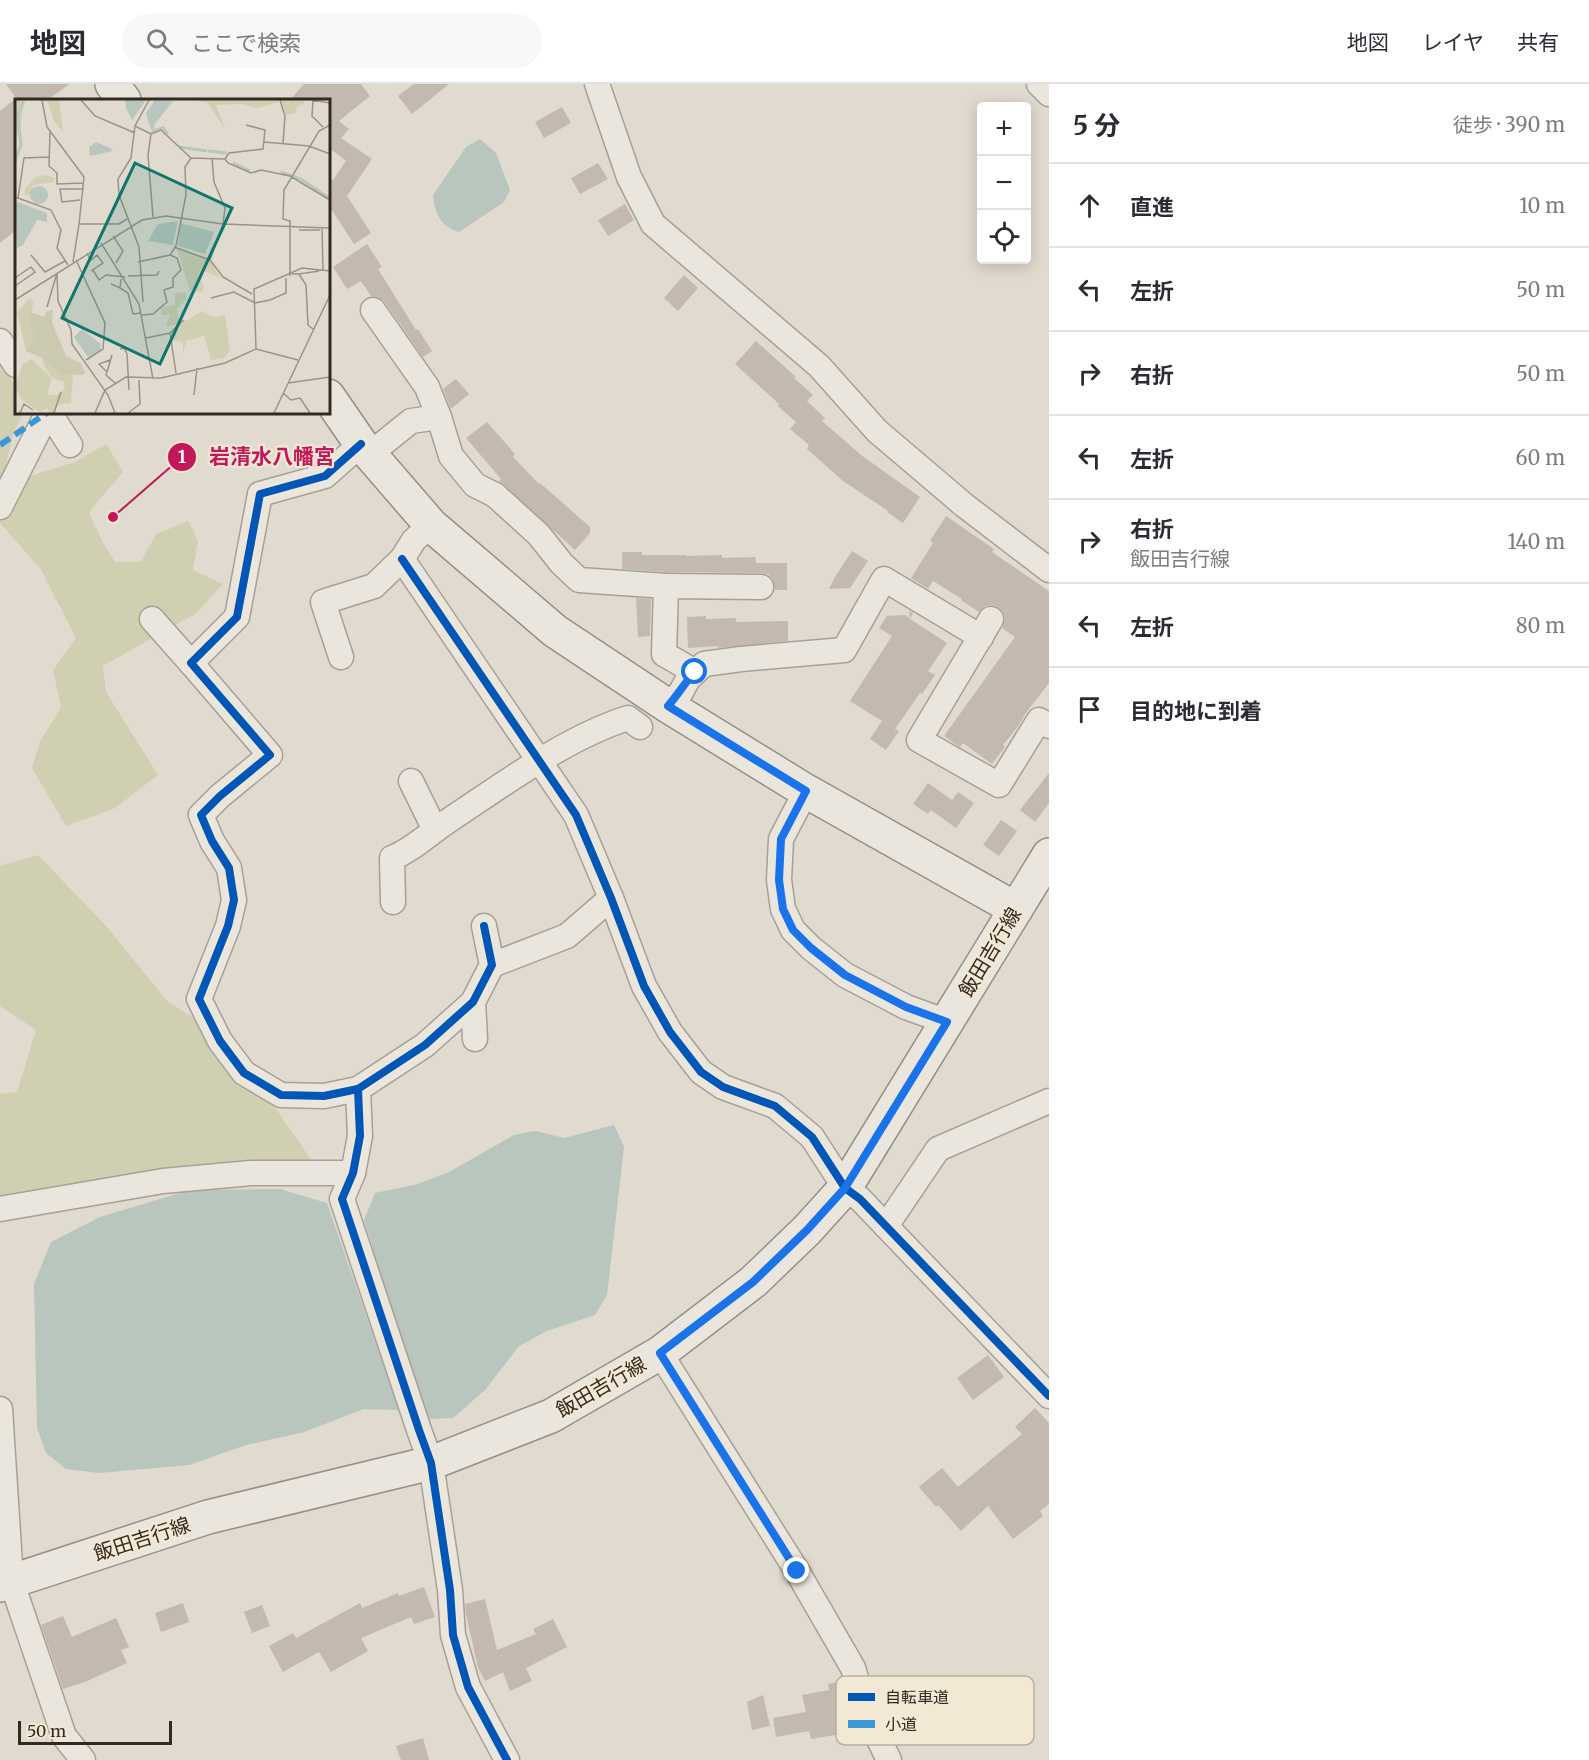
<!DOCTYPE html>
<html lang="ja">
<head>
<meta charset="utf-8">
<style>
	:root { --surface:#fff; --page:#f7f7f7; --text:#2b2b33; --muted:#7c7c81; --line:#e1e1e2 }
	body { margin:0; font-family:Merriweather,"Noto Sans JP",serif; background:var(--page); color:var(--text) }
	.controls { position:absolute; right:18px; top:18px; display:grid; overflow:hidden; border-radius:6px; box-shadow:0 3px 15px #0003 }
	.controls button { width:54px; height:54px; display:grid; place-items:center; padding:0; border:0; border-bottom:2px solid var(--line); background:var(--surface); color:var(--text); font:30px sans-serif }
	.scale { position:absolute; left:18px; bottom:15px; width:154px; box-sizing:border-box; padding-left:6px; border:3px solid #342920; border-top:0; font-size:16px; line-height:21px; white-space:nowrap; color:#342920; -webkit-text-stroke:4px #f2e8d4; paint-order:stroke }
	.stop { position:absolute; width:18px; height:18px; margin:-14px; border:4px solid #1a73e8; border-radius:50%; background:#fff }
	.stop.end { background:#1a73e8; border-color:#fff; box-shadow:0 2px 6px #0008 }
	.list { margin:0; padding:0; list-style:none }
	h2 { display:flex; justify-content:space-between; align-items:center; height:78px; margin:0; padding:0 24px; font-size:26px }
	h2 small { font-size:20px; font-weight:400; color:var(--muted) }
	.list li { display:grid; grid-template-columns:39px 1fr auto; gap:18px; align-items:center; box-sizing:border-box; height:84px; padding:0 24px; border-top:2px solid var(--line) }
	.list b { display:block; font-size:22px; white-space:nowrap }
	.list p { margin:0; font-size:20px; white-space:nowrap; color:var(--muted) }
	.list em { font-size:20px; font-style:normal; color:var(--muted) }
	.icon { flex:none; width:33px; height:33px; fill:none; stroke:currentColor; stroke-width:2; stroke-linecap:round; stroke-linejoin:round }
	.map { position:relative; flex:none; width:1049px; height:1676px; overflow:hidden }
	header { display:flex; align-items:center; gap:36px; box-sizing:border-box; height:84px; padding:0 30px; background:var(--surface); border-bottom:2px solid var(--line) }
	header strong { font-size:28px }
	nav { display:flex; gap:33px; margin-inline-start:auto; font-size:21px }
	.search { width:420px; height:54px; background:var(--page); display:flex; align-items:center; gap:15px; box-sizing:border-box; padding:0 21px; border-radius:33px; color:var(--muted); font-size:22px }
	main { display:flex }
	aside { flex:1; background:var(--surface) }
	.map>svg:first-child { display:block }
</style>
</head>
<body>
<header>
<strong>地図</strong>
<div class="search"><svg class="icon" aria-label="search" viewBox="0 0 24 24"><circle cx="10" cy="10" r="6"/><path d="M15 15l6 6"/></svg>ここで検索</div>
<nav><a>地図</a><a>レイヤ</a><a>共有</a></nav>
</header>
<main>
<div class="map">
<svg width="1049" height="1676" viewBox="0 0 1049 1676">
	<rect width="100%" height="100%" fill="#e1dace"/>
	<g fill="#d0cfb2">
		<path d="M0 277 16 304V328L23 329 13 350 4 390 0 395Z"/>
		<path d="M106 360 123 388 89 428 102 457 115 478H140L157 450 188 437 198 457 193 486 223 500 195 530 103 582 106 608 158 691 115 724 66 742 32 684 40 658 61 623 53 586 76 554 40 484 0 439V419L14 397 75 378Z"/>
		<path d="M38 771 107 843 168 918 227 954 321 1090 0 1126V1010L17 1008 36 946 0 922V782Z"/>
	</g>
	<g fill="#b8c6bd">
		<path d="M480 55 496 69 510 106 504 118 459 148C440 142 435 130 433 111L466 63Z"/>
		<path d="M614 1041 624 1063 607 1211 595 1231 547 1247 519 1262 485 1306 453 1334 426 1335 364 1136 375 1109 418 1100 449 1088 514 1051 535 1047 564 1054Z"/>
		<path d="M280 1105 327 1119 399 1326 364 1325 304 1348 246 1361 189 1381 99 1389 66 1385 46 1369 37 1344 34 1200 51 1158 100 1133 190 1106Z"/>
	</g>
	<g fill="#c4b9af">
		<path d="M6 0H70L47 16H18L16 15V146L0 159V27L16 14Z"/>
		<path d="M304 0H361L370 12 339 37 349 45 341 54 372 75 347 112 371 149 354 160 328 120V99L333 96 346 77 332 66 328 70V16H290Z"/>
		<path d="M414 0H449L412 30 398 12Z"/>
		<path d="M562 23 571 39 544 54 535 38Z"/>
		<path d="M598 79 608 95 580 110 571 94Z"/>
		<path d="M625 120 634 136 608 152 598 136Z"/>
		<path d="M367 160 382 183 378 185 416 246 418 245 432 267 423 273 384 217 378 213 371 212 361 197 347 205 333 183Z"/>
		<path d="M684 191 698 204 678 227 664 214Z"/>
		<path d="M756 257 796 293 794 294 813 311 807 317 825 334 822 337 861 371 920 413 903 439 887 428 888 427 843 397 807 365 809 361 790 345 796 338 778 322 779 320 735 280Z"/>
		<path d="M456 295 469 310 451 325 443 305Z"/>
		<path d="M487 338 515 370 513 373 539 400 540 399 590 443V449L575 466 499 397 501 395 466 354Z"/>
		<path d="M946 432 994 465 992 468 1049 507V599L1025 630 1019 641 1003 661 1005 663 992 680 963 659 960 663 944 652 1015 553 1002 544 1005 535 1003 528 998 523 992 521 985 522 979 528 961 516 962 515 933 497 928 505 911 494 933 459 930 457Z"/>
		<path d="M852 467 868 477 850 504 829 505 835 493Z"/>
		<path d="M622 468H642V471H686V472L722 471V474L755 473 756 479H787V506H775L773 496 768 490 761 489 667 488 622 485Z"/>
		<path d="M636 514 651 515 650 552 638 553Z"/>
		<path d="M909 527 913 529 910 535 947 559 928 587 935 591 922 610 920 609 895 645 899 647 886 666 870 655 882 637 850 617 892 552 879 544 887 532 905 531 910 534Z"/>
		<path d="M706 532V535L736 534V538L788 537V557L718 564V562L688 564 687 533Z"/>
		<path d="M1049 689V719L1035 738 1020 726Z"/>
		<path d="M928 699 952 716 958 708 974 719 956 744 931 726 928 730 913 720Z"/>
		<path d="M1001 736 1017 747 999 772 983 761Z"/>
		<path d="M988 1271 1004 1293 973 1316 957 1294Z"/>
		<path d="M1035 1324 1049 1339V1420L1040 1427 1043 1432 1013 1455 988 1422 961 1447 938 1421 936 1423 919 1403 942 1384 958 1403 1022 1350 1015 1343Z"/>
		<path d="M424 1503 435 1533 414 1540 411 1533 361 1554 368 1567 331 1588 319 1568 283 1588 269 1562 293 1549 296 1554 360 1519 362 1524 398 1509 399 1512Z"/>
		<path d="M485 1515 497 1566 536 1550 533 1545 553 1535 567 1563 526 1584 532 1597 510 1607 503 1588 485 1597 478 1584 466 1530 465 1520Z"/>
		<path d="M183 1519 189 1538 161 1548 155 1529Z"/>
		<path d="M262 1521 270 1542 252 1549 244 1528Z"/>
		<path d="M63 1532 72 1553 116 1534 129 1563 121 1566 127 1579 85 1598 63 1605 41 1541Z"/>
		<path d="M842 1597 854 1637 859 1647 811 1655 809 1647 776 1653 773 1634 806 1628 802 1611 829 1606 828 1600Z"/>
		<path d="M763 1611 770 1642 752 1646 747 1618Z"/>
		<path d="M423 1654 429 1676H401L396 1662Z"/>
	</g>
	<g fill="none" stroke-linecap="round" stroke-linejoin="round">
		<g stroke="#a6a096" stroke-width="27">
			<g id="street">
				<path d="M597 0 629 93 653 140 819 282 877 347 964 421 1049 486"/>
				<path d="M1039 0 1049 10"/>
				<path d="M373 226 427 303 439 333"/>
				<path d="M0 257 16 281"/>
				<path d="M49 328 70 361"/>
				<path d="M370 370 411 337 439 333 451 372 475 401 495 411 539 451 562 480 579 496 666 502"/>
				<path d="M0 423 48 328"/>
				<path d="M402 475 576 731 611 814 644 902 670 948 701 988 723 1003 775 1022 812 1053 845 1104 860 1115 1049 1312"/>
				<path d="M152 535 191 579"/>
				<path d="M991 535 919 656 999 701 1039 636 1049 642"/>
				<path d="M341 573 323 518 374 502 402 475 414 456 431 441"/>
				<path d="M695 588 664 570 666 502 761 503"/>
				<path d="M668 622 681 608 688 595 704 580 741 575 844 566 884 495 981 553"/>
				<path d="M411 697 435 746"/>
				<path d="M806 707 781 755 779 796 783 825 793 846 811 864 845 891 906 923 947 938"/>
				<path d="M393 818 392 774C412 766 427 751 445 739 501 702 565 654 628 634L640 643"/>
				<path d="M484 842 492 881 473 918 425 961 358 1005 360 1052 353 1089 342 1115 419 1346 431 1379 450 1506 453 1551 468 1603 507 1676"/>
				<path d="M492 881 567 852 611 814"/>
				<path d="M473 918 475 955"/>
				<path d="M358 1005 324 1012 281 1011 244 989 220 957 199 915 228 842 234 816 229 784 212 757 201 731 220 712 270 671 191 579 237 533 260 410 325 392 361 360"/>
				<path d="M0 1125 163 1097 251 1089H353"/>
				<path d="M886 1142 938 1065 1049 1017"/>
				<path d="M660 1269 797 1487 853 1584 868 1633 889 1676"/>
				<path d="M0 1325 11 1496 64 1652 83 1676"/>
			</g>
		</g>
		<g stroke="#968f86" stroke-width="36">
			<g id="secondary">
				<path d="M112 0 124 16"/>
				<path d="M328 312 361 360 431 441 555 547 668 622 806 707 1016 825"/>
				<path d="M0 1501 208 1433 431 1379 551 1332 660 1269 753 1198 807 1146 845 1104 1049 771"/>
			</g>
		</g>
		<use href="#street" stroke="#eae6de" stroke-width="24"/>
		<use href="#secondary" stroke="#eae6de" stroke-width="33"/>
		<path stroke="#3d96d5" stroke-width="6" stroke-dasharray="12 6" stroke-linecap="butt" d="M0 361 48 328"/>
		<g stroke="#f2e8d4" stroke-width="11">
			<g id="cycleway">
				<path d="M402 475 576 731 611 814 644 902 670 948 701 988 723 1003 775 1022 812 1053 845 1104 860 1115 1049 1312"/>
				<path d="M484 842 492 881 473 918 425 961 358 1005 360 1052 353 1089 342 1115 419 1346 431 1379 450 1506 453 1551 468 1603 507 1676"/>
				<path d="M358 1005 324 1012 281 1011 244 989 220 957 199 915 228 842 234 816 229 784 212 757 201 731 220 712 270 671 191 579 237 533 260 410 325 392 361 360"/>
			</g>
		</g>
		<use href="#cycleway" stroke="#0057b8" stroke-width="8"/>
	</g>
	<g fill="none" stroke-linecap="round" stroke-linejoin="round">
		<path stroke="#1a73e8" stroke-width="8" d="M695 588C685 598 678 611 668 622L806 707 781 755 779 796 783 825 793 846 811 864 845 891 906 923 947 938 845 1104 807 1146 753 1198 660 1269 797 1487"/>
	</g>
	<g text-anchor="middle" stroke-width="4.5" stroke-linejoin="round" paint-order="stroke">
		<g font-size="20" fill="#342920" stroke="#f2e8d4">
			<text transform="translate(990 868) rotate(-59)" y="7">飯田吉行線</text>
			<text transform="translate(601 1303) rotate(-30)" y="7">飯田吉行線</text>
			<text transform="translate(142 1455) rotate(-18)" y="7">飯田吉行線</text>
		</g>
	</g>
	<g transform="translate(15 15)">
		<rect width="315" height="315" fill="#e1dace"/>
		<path d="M0 1H9L4 37 0 34ZM27 1H44L48 33 39 22 33 3ZM181 1H264V3L242 9 226 5 201 6 210 30 193 4ZM266 1H289L290 3 282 8 281 14 271 16ZM30 76 40 79 38 83 18 86 16 96H10V89L21 78ZM162 150 195 161 205 179 187 171 183 175 189 187 187 193 175 192ZM171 193V200L162 210 164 225 151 227 155 216H146V209L160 206V194ZM15 199 19 202 13 225 21 240 11 252 2 213ZM187 212 199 218 210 216 215 252 209 259 196 261 189 237 171 242 168 254V243L157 241 156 234 161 228ZM27 259 45 275 58 276 56 304 42 306 40 314H34L32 309 26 313 18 309 6 300 0 288 7 266 16 260 37 279 32 296H42L50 289 49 283 38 279 29 267Z" fill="#d0cfb2"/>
		<path d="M38 211 37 223 51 257 66 264 70 274 67 276 45 275 27 259 11 252 21 240 13 225 15 213 29 218 32 212Z" fill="#cbcab1"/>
		<path d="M110 1H131L117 21 111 9ZM140 1 158 2 136 30 131 14ZM81 43 95 49 98 52 75 57 74 48ZM15 96a9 9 0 1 1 18 0a9 9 0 1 1-18 0ZM0 102 32 114V123L22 121 8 146 2 149ZM163 122 158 146 133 142 143 125ZM165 124 199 133 190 155 163 147ZM67 230 86 245 85 251 73 258 59 238Z" fill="#b8c6bd"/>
		<path fill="none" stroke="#b8c6bd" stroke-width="3" d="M138 25V32L148 29 153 35M164 48 192 52M193 52 212 54M0 62 6 46 3 16 9 1M218 64 235 72M266 73 286 80 314 99"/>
		<path fill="none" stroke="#9c9388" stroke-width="1.5" d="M27 1 32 28 69 78 64 125M66 1 80 17 120 34M265 1 270 17 268 44M297 1 315 4M298 1 297 17 308 28M231 26 250 31 248 50 214 54 210 60 213 64 236 74 246 71 275 77 315 101M120 27 136 35 146 31 176 59 210 60M35 33 34 67 42 74V85L69 84M136 35 133 56 138 118M249 43 294 47 315 55M0 98 36 111 46 131 42 149 53 166M3 99 9 59 34 58M65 101 47 103 45 90H69M307 128 308 172M284 131H305M98 137 108 152 101 164M86 144 124 205 138 280M159 148 195 161 208 178 237 195M72 154 76 161 82 156 88 164 76 172M16 156 30 173 50 162M61 161 90 224 88 250 71 261M195 161 208 125 210 109 199 83 197 59M58 163 64 125H104L112 120M123 163 155 156 161 147 171 96 170 68 176 59M78 171 84 181 91 176 110 178M42 174 43 202 56 231 57 245 93 296 100 314M277 175H284L291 186 293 226 298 230M284 175 304 172M113 177 142 176 144 172M275 177V122L268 120 269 91 304 32 315 26M0 179 16 168 20 173 0 187M96 185 105 189 106 180M105 189 113 194 118 215 126 214M196 199 219 193 240 204 255 201 271 194V179M0 201 127 121 151 117 208 125 315 129M128 203 124 148 104 96 103 80 116 59 120 27 134 1M32 208 42 174M127 216 138 215 152 203 149 191 158 188V179L166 171 162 159 155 156M155 234 161 274M131 239 155 234 169 221M105 250 109 249 112 255 114 291M241 250 239 190 287 169 315 172M97 256 91 276 100 284M92 273 84 265 95 261M273 284 315 278M268 294 276 301 285 299 295 314M179 296 182 269M5 314 9 305 18 311M39 314 46 293M80 314 90 291 111 278 146 279 210 264 241 250 283 261M113 314 125 305 124 281M259 314 315 196"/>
		<path fill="#0f766e" fill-opacity="0.15" stroke="#0f766e" stroke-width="3" d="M120 64 217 109 145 265 47 219Z"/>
		<rect width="315" height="315" fill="none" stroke="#342920" stroke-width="3"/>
	</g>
	<rect x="836" y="1592" width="198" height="69" rx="9" fill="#f2e8d4" stroke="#b9af9e" stroke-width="1.5"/>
	<rect x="848" y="1609" width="27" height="8" fill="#0057b8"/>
	<rect x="848" y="1636" width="27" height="8" fill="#3d96d5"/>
	<g font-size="16" fill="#342920">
		<text x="885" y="1619">自転車道</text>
		<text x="885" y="1646">小道</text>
	</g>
	<path fill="none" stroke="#c2185b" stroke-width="2" d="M113 433L182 373"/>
	<g fill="#c2185b" stroke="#f2e8d4" stroke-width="2">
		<circle cx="113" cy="433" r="6"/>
		<circle cx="182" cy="373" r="15"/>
	</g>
	<g font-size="18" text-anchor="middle" font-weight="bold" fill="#fff">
		<text x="182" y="379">1</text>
	</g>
	<g font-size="21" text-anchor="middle" font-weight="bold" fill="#c2185b" stroke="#f2e8d4" stroke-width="4.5" stroke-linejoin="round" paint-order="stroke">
		<text x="272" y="380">岩清水八幡宮</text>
	</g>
</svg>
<div class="controls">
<button>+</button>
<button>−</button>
<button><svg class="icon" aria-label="locate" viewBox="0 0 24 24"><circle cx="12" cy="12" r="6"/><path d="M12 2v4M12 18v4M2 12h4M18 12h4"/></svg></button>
</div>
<div class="scale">50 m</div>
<div class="stop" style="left:695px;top:588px"></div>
<div class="stop end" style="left:797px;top:1487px"></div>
</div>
<aside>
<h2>5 分<small>徒歩 · 390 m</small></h2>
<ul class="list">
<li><svg class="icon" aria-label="ahead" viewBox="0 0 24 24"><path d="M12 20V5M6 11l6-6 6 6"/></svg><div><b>直進</b></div><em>10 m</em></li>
<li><svg class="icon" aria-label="left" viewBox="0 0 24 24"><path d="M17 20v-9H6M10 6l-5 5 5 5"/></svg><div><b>左折</b></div><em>50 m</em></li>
<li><svg class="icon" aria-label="right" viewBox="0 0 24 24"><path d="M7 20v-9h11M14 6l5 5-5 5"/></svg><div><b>右折</b></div><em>50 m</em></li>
<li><svg class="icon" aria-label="left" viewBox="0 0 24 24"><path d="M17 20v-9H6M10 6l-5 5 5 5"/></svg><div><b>左折</b></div><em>60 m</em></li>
<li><svg class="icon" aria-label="right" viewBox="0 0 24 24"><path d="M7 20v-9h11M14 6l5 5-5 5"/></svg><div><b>右折</b><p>飯田吉行線</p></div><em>140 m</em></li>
<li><svg class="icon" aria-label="left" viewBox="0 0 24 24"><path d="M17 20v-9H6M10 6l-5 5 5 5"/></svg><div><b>左折</b></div><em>80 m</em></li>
<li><svg class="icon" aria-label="arrive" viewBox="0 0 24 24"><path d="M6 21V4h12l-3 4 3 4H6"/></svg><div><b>目的地に到着</b></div></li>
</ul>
</aside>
</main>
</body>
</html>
